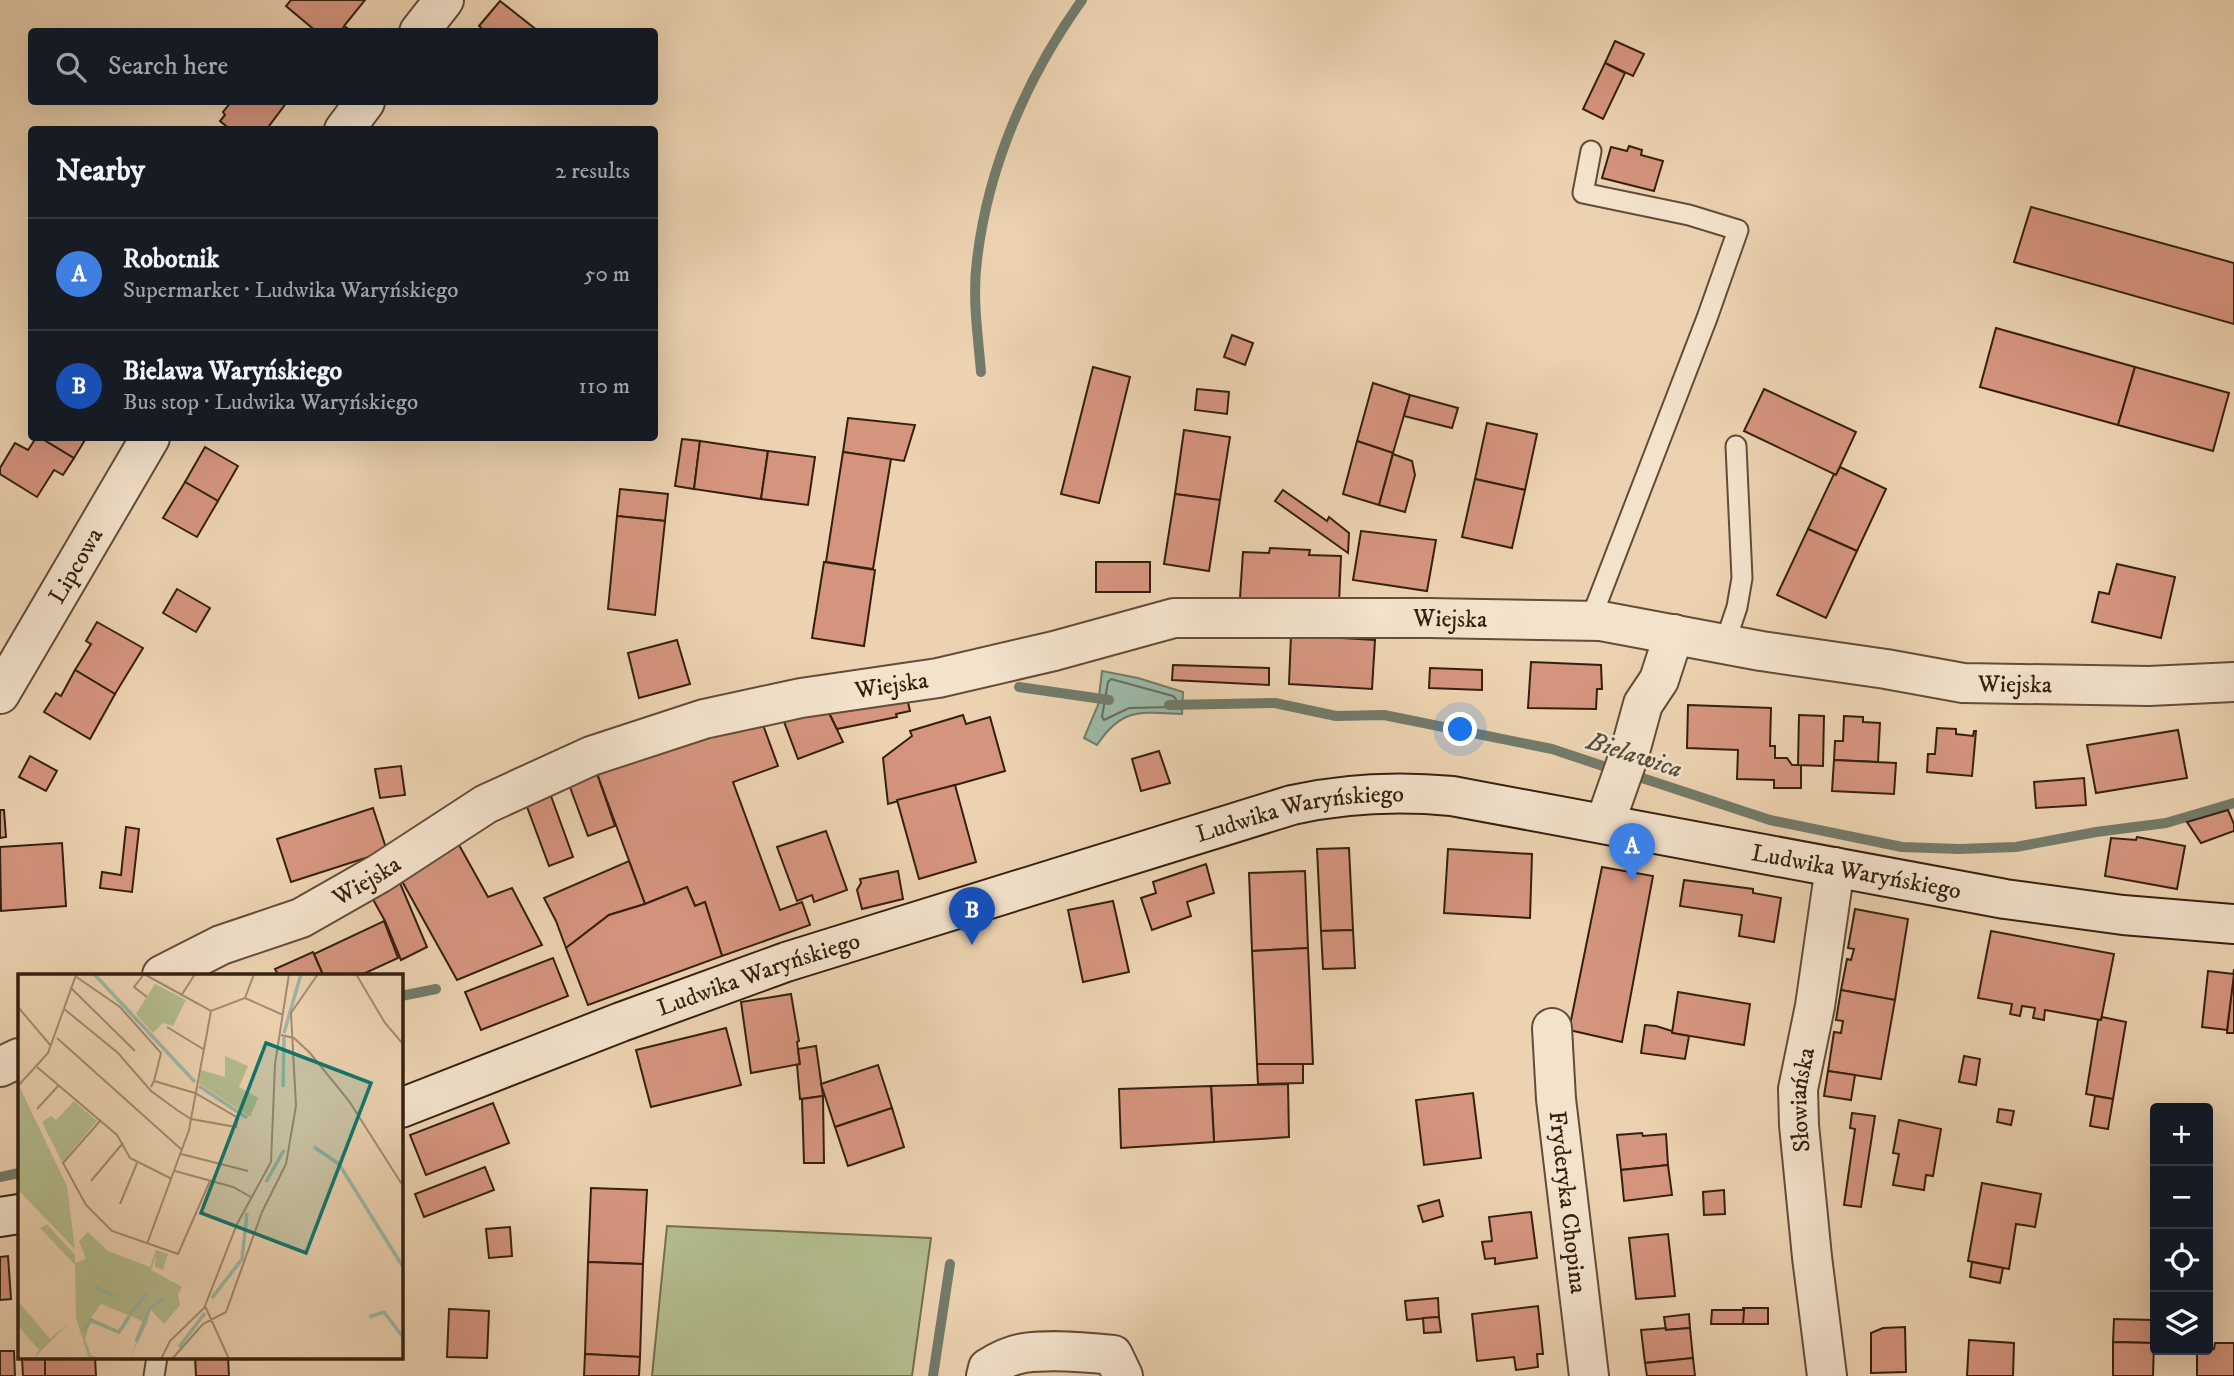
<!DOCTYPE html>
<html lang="en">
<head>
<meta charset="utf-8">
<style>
	:root { --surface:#171b24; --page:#242831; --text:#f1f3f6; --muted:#9ea1a6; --line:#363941; --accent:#c59692 }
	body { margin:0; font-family:"IM FELL DW Pica",serif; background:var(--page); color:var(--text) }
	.controls { position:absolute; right:21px; bottom:21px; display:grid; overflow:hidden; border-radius:7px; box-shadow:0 7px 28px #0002 }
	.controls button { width:63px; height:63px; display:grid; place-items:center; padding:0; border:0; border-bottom:2px solid var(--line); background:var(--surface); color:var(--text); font:35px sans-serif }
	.you { position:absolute; left:1461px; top:730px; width:24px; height:24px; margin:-18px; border:5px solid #fff; border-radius:50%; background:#1a73e8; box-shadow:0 0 0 10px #1a73e833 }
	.badge { display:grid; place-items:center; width:46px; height:46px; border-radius:50%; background:var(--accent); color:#fff; font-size:23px; font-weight:700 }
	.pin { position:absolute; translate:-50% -58px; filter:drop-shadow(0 2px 4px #0008) }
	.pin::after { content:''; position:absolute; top:37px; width:24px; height:21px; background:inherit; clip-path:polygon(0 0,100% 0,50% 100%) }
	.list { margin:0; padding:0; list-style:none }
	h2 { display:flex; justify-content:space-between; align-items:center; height:91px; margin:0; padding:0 28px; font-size:30px }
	h2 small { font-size:23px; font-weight:400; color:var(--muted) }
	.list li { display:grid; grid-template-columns:46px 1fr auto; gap:21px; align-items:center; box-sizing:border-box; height:112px; padding:0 28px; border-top:2px solid var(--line) }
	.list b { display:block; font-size:26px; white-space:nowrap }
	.list p { margin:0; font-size:23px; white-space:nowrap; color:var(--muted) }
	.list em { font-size:23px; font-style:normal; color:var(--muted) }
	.icon { flex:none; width:38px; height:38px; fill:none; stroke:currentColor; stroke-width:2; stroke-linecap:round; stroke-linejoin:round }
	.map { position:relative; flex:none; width:2234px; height:1376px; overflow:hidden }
	.search { position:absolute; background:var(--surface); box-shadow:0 7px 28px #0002; left:28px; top:28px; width:630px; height:77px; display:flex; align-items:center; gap:18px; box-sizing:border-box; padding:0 24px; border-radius:7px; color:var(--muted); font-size:26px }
	.panel { position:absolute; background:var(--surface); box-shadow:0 7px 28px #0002; left:28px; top:126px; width:630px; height:315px; border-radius:7px }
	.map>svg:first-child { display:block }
</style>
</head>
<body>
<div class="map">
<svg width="2234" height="1376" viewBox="0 0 2234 1376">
	<rect width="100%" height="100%" fill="#ecd2b0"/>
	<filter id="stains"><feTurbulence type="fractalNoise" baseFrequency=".00286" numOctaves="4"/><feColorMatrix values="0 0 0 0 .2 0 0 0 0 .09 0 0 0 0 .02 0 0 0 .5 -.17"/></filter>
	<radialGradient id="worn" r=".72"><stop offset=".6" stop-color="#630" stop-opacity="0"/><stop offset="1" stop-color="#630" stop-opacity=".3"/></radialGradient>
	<path fill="#b4bd8e" stroke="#746e4f" stroke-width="2" d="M667 1226 931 1238 912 1376H652Z"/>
	<path fill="#9ab8a6" stroke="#727b6a" stroke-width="2" d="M1102 671 1138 678 1183 692 1182 714C1141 712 1122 707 1097 745L1084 738 1098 705Z"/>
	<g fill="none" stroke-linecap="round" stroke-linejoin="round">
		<path stroke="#686c5b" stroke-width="2" d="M1111 679 1173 696 1176 699 1175 705 1172 707 1129 708 1104 720 1102 717 1108 682Z"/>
		<g stroke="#727b6a" stroke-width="10">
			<path d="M981 372C978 335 972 298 977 260 988 166 1027 77 1082 0"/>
			<path d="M1019 687 1109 700"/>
			<path d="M1169 705 1275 703 1336 716 1384 715 1552 749 1615 770"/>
			<path d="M1630 774 1770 820 1902 847 1959 849 2016 847 2096 832 2166 823 2234 803"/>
			<path d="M401 996 436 989"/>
			<path d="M0 1177 19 1173"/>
			<path d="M933 1376 950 1264"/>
		</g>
	</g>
	<g fill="#d5947e" stroke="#352010" stroke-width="2">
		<path d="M291 0H365L344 26 347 28 345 30 343 28 340 32H317L286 6Z"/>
		<path d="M500 1 538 31V32H486L479 26Z"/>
		<path d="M1615 41 1644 54 1633 76 1605 63Z"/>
		<path d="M1605 63 1625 73 1603 119 1583 109Z"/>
		<path d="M231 102H287L266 130H231L220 121 225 115 223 112Z"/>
		<path d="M1629 146 1642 150 1641 155 1663 161 1654 191 1602 178 1611 147 1627 151Z"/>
		<path d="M2031 207 2234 263V324L2014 262Z"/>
		<path d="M1996 328 2135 367 2118 425 1980 387Z"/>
		<path d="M1232 335 1253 343 1245 365 1224 357Z"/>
		<path d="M1093 367 1130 377 1099 503 1061 494Z"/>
		<path d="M2135 367 2229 393 2213 451 2118 425Z"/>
		<path d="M1373 383 1410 395 1393 453 1357 441Z"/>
		<path d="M1197 389 1229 392 1227 414 1195 410Z"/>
		<path d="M1764 389 1856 432 1836 475 1744 431Z"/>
		<path d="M1410 395 1458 408 1452 428 1404 416Z"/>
		<path d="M848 418 915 425 904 461 843 452Z"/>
		<path d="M1487 423 1537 434 1525 490 1475 479Z"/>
		<path d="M1184 430 1230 437 1220 500 1175 494Z"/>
		<path d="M36 438H41L74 458 63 475 54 470 37 497 0 474V468L15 443 28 450Z"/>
		<path d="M41 438H81L85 440 74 458Z"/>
		<path d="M682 439 700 441 694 489 675 486Z"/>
		<path d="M700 441 768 451 761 499 694 489Z"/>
		<path d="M1357 441 1393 453 1379 505 1343 494Z"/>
		<path d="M205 447 238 466 218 501 185 482Z"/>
		<path d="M768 451 815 457 808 505 761 499Z"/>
		<path d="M843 452 891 459 873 569 826 562Z"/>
		<path d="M1393 454 1412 461 1415 475 1405 512 1379 505Z"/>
		<path d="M1840 467 1886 489 1857 551 1808 529 1834 474 1836 475Z"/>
		<path d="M1475 479 1525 490 1512 548 1462 537Z"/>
		<path d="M185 482 218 501 197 537 163 518Z"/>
		<path d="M620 489 668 494 665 521 617 516Z"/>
		<path d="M1283 490 1327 521 1329 517 1349 533 1348 553 1275 501Z"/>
		<path d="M1175 494 1220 500 1209 571 1164 564Z"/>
		<path d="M617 516 665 521 655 615 608 609Z"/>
		<path d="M1808 529 1857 551 1826 618 1777 595Z"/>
		<path d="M1361 531 1436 540 1427 591 1353 580Z"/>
		<path d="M1270 548 1310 550 1309 555 1341 556 1339 603 1240 598 1243 552 1269 553Z"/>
		<path d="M824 562 875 570 864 646 812 638Z"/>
		<rect x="1096" y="562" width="54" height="30"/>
		<path d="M2117 564 2175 577 2161 638 2092 622 2099 592 2109 594Z"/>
		<path d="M177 589 210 608 196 632 163 613Z"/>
		<path d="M97 622 143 648 115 694 75 670 91 644 86 641Z"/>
		<path d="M1291 635 1375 640 1372 689 1289 684Z"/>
		<path d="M677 640 690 684 639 698 628 653Z"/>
		<path d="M1531 662 1601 665 1602 689H1597L1596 709 1528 708Z"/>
		<path d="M1173 665 1269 668V685L1172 680Z"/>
		<path d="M1430 668 1482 670V690L1429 688Z"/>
		<path d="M75 670 115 694 90 739 44 712 56 693 61 696Z"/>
		<path d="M907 698 910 711 896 714 897 717 837 729 828 711Z"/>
		<path d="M1688 705 1771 708 1770 746H1775V758H1787L1792 765H1801V788H1774V780L1737 779 1738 750 1687 748Z"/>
		<path d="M828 711 843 742 798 759 783 719Z"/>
		<path d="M963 715 966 724 990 717 1005 771 888 804 883 758 912 736 910 731Z"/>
		<path d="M1799 715 1824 716 1823 766 1798 765Z"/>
		<path d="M1844 716 1863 717V722L1880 723 1878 762 1834 760 1835 741H1843Z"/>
		<path d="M762 722 778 766 733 782 780 910 802 902 810 925 722 956 705 902 695 906 687 887 645 904 595 768Z"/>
		<path d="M1937 728 1956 729V734L1973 736 1974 731H1976L1972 776 1927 772 1928 754H1935Z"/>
		<path d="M2178 730 2187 778 2096 793 2087 745Z"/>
		<path d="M1159 751 1170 783 1141 791 1132 759Z"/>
		<path d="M30 756 57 771 46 791 19 777Z"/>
		<path d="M1834 760 1896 763 1894 794 1832 791Z"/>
		<path d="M401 766 405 795 380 798 375 769Z"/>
		<path d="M595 768 615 826 588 836 567 779Z"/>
		<path d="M2084 778 2086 805 2036 808 2034 782Z"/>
		<path d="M547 785 573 857 549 866 523 796Z"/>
		<path d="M955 785 976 862 919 879 897 800Z"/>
		<path d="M373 808 387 851 291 882 277 839Z"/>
		<path d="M0 810H4L6 837 0 838Z"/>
		<path d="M2228 810 2234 824V831L2201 843 2187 822Z"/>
		<path d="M126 827 139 829 132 892 100 888 102 872 121 875Z"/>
		<path d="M826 831 847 890 814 902 812 895 797 901 777 847Z"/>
		<path d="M454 836 488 897 512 888 542 945 457 980 398 874Z"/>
		<path d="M2137 837 2185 846 2177 889 2105 876 2111 838 2136 840Z"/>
		<path d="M62 843 66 906 1 911 0 847Z"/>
		<path d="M1349 848 1353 930 1321 931 1317 849Z"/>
		<path d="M1448 849 1532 854 1530 918 1444 913Z"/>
		<path d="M629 861 645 904 609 915 566 948 556 921 544 898Z"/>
		<path d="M1206 864 1214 893 1187 902 1191 916 1152 930 1141 898 1156 893 1153 882Z"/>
		<path d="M1602 867 1653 876 1622 1042 1569 1030Z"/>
		<path d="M898 871 903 899 862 909 857 890 861 883 860 879Z"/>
		<path d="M1305 871 1308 948 1252 951 1249 873Z"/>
		<path d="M397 876 427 947 401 960 385 921 370 894Z"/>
		<path d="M1684 880 1753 889V893L1781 898 1774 942 1739 936 1742 915 1680 906Z"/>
		<path d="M687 887 695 906 705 902 722 956 588 1005 566 948 609 915 645 904Z"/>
		<path d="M1113 901 1129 972 1083 982 1068 910Z"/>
		<path d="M1855 909 1908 919 1895 1000 1841 990 1847 959 1851 960 1854 949 1848 948Z"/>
		<path d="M384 921 398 958 361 975H323L314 954Z"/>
		<path d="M1353 930 1355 968 1323 969 1321 931Z"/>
		<path d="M1991 931 2114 954 2101 1020 2045 1010 2044 1020 2033 1018 2035 1008 2022 1006 2020 1016 2010 1014 2012 1004 1978 998Z"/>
		<path d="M1308 948 1313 1064H1257L1252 951Z"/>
		<path d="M313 952 323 975H278L275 969Z"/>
		<path d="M553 958 568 996 481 1030 465 992Z"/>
		<path d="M2234 969V1033H2227Z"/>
		<path d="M2208 971 2234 974 2227 1030 2202 1027Z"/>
		<path d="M1841 990 1895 1000 1881 1079 1828 1071 1834 1032 1841 1033 1843 1021 1836 1020Z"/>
		<path d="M1678 992 1750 1004 1744 1045 1672 1033Z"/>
		<path d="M791 994 799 1041 797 1042 800 1064 751 1073 741 1002Z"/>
		<path d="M2102 1017 2126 1022 2113 1099 2086 1094 2098 1020H2101Z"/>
		<path d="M1645 1025 1656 1026 1672 1031V1033L1689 1036 1685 1059 1641 1053Z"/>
		<path d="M726 1028 741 1085 651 1107 636 1050Z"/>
		<path d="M816 1046 823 1096 800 1099 797 1065 800 1064 798 1049Z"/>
		<path d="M1964 1056 1980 1059 1976 1085 1959 1082Z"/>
		<path d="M1257 1064H1303V1083L1258 1084Z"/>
		<path d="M878 1065 892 1108 835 1127 821 1084Z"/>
		<path d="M1828 1071 1855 1075 1851 1100 1824 1096Z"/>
		<path d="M1288 1084 1289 1137 1214 1142 1211 1086Z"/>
		<path d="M1211 1086 1214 1142 1121 1148 1119 1089Z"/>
		<path d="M1473 1093 1481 1158 1424 1165 1416 1100Z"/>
		<path d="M823 1096 824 1163H804L802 1099Z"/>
		<path d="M2095 1096 2113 1099 2108 1129 2090 1126Z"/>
		<path d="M493 1103 509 1143 426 1175 410 1135Z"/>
		<path d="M892 1108 904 1147 848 1166 835 1127Z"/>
		<path d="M1999 1109 2014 1111 2011 1125 1997 1122Z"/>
		<path d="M1852 1113 1875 1116 1861 1207 1844 1205 1855 1129 1850 1128Z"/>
		<path d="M1899 1120 1941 1129 1933 1176 1926 1175 1924 1190 1893 1185 1899 1154 1893 1153Z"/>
		<path d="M1642 1133 1643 1136 1666 1134 1668 1165 1621 1170 1617 1135Z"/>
		<path d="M1668 1165 1672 1195 1624 1201 1621 1170Z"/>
		<path d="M485 1167 494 1190 424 1217 415 1194Z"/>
		<path d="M1982 1183 2041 1194 2035 1227 2016 1224 2009 1269 1968 1261Z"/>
		<path d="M591 1188 647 1190 643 1264 588 1262Z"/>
		<path d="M1724 1190 1725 1214 1704 1215 1703 1192Z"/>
		<path d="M1439 1200 1443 1216 1423 1222 1418 1206Z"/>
		<path d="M1531 1212 1537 1258 1495 1264V1258L1485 1259 1482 1242 1492 1241 1489 1217Z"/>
		<path d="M510 1227 512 1256 489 1258 486 1229Z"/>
		<path d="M1668 1234 1675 1296 1636 1299 1629 1238Z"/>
		<path d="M8 1256 11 1299 0 1300V1257Z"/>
		<path d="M588 1262 643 1264 640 1357 585 1354Z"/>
		<path d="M1972 1262 2003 1268 2000 1283 1970 1277Z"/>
		<path d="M1438 1298 1439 1317 1407 1320 1405 1301Z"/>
		<path d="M1538 1306 1543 1354H1537L1538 1367 1516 1370 1514 1357 1477 1361 1472 1314Z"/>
		<rect x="1743" y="1308" width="25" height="16"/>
		<path d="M449 1309 489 1311 487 1358 447 1357Z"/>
		<path d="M1712 1310H1744L1743 1324H1711Z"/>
		<path d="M1689 1314 1690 1328 1666 1330 1664 1317Z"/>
		<path d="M1439 1317 1441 1332 1424 1333 1423 1318Z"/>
		<path d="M2114 1319 2154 1320V1343L2113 1342Z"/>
		<path d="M1905 1327 1906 1372 1871 1373V1333L1883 1328Z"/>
		<path d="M1666 1328V1330L1690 1328 1693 1358 1645 1363 1641 1330Z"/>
		<path d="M1969 1340 2014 1343 2013 1376H1967Z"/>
		<path d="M2113 1342 2154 1343 2153 1376H2113Z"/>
		<path d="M2215 1343H2234V1376H2197V1350L2214 1349Z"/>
		<path d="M0 1351H14L15 1376H0Z"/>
		<path d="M585 1354 640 1357 639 1376H584Z"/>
		<path d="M22 1357H45V1376H23Z"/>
		<path d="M45 1357H95L96 1376H45Z"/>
		<path d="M195 1357H228L229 1376H196Z"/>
		<path d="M1693 1358 1695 1376H1647L1645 1363Z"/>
	</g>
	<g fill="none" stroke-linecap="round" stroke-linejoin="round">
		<g stroke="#634c38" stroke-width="23">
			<g id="lane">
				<path d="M1590 621 1707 318 1738 230 1689 215 1583 193 1591 151"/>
				<path d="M1725 643 1737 607 1742 578 1736 446"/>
				<path d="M154 1376 157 1357"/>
			</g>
		</g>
		<g stroke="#634c38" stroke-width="42">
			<g id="street">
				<path d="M419 32 444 0"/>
				<path d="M344 130 365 102"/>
				<path id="s1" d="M0 694 150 438"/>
				<path d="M1605 823 1629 755 1643 704 1659 680 1674 634"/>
				<path id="s2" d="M162 975 221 945 301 918 380 873 486 804 591 756 704 719 801 698 938 678 1054 651 1174 618H1429L1601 621 1761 651 1886 669 1963 683 2149 686 2234 682"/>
				<path id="s3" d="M1552 1028 1556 1099 1589 1376"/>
				<path d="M0 1067 19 1058"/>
				<path d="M986 1376 988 1368C999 1361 1011 1355 1024 1353 1052 1349 1085 1352 1113 1355L1123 1376"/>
				<path id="s4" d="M1827 1376 1812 1257 1799 1125 1798 1089 1815 1006 1835 867"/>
			</g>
		</g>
		<g stroke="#352010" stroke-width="42">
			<g id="secondary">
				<path id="s5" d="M401 1108 621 1022 786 962 1292 805C1346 793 1398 791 1452 796L2005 899 2123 915 2234 924"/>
				<path d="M0 1217 19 1214"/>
			</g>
		</g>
		<use href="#lane" stroke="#f3e2cc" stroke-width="19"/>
		<use href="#street" stroke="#f3e2cc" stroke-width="38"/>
		<use href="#secondary" stroke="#f3e2cc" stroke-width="38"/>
	</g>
	<g text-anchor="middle" stroke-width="5" stroke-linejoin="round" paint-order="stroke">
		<g font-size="24" fill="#352010" stroke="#f3e2cc">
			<text dy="8" stroke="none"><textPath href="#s1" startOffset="149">Lipcowa</textPath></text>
			<text dy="8" stroke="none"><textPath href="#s2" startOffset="1360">Wiejska</textPath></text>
			<text dy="8" stroke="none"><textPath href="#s2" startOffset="1930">Wiejska</textPath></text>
			<text dy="8" stroke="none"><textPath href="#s2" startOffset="793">Wiejska</textPath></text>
			<text dy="8" stroke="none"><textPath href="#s5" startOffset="948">Ludwika Waryńskiego</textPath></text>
			<text dy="8" stroke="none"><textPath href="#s5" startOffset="1514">Ludwika Waryńskiego</textPath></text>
			<text dy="8" stroke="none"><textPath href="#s2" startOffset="226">Wiejska</textPath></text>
			<text dy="8" stroke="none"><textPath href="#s5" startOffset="382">Ludwika Waryńskiego</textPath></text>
			<text dy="8" stroke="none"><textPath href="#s4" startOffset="278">Słowiańska</textPath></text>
			<text dy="8" stroke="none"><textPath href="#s3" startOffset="175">Fryderyka Chopina</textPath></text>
		</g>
		<g font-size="26" font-style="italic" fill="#534e3d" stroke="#f3e2cc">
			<text transform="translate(1635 754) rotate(18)" y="9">Bielawica</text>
		</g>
	</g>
	<g transform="translate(18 974)">
		<rect width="385" height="385" fill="#ecd2b0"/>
		<path d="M137 10 168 26 155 52 145 49 135 59 118 40ZM207 82 230 92 221 113 240 124 232 143 181 109 183 96 207 103ZM2 114 49 212 57 275 0 216ZM56 127 79 147 44 188 24 148 33 142 38 146ZM29 250 57 281V289L68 285 61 267 70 258 90 277 132 293 138 276 150 280 145 296 137 293 138 282 133 296 164 313 160 321 162 331 146 350 132 335 129 350 111 385 127 349 113 342 101 360 72 348 67 365 73 381 83 385H71L58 344 57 291 22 254ZM83 330 110 341 100 357 73 344ZM0 327 32 365 52 348 15 385 21 376 0 352Z" fill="#b4bd8e" fill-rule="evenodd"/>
		<path fill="none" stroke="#9ab8a6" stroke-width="3.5" d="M76 0 177 108M266 59 283 0M181 112 229 144M265 113 266 63M296 173 321 190 385 293M248 208 266 176M78 313 97 323M194 324 224 285 229 239M112 340 129 319M351 343 366 338 385 363M66 356 73 346 101 358 111 343M118 368 132 334 146 325M161 373 187 339"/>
		<path fill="none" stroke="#a38b70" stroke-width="2" d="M126 0 193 37 227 24 236 0M126 0 116 13 129 23M338 0 367 49 385 70M57 2 102 33 143 79 136 107M52 13 117 77M163 22 177 0M227 24 265 41M0 33 33 72M45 34 100 79 133 117 159 136 173 145 218 153 220 144 177 119 136 107 133 113M149 53 185 75M263 61 276 64 292 79 331 127 385 212M39 64 164 176M19 93 99 161 112 184 154 205M0 112 30 79 58 1M19 135 41 111M82 147 45 189 68 231 94 257 160 280 192 207M163 180 230 197M157 197 215 213 233 223M73 207 105 169M102 230 119 189M129 270 171 156 193 37M143 385 152 367 187 333M154 385 185 350 208 338 244 238 268 190 278 132 273 39 300 0M211 385 187 332 219 250 253 188 257 90 271 0"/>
		<path fill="#0f766e" fill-opacity="0.15" stroke="#0f766e" stroke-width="3.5" d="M248 69 353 109 288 279 183 239Z"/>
		<rect width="385" height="385" fill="none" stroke="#352010" stroke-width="3.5"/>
	</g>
	<rect width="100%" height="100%" filter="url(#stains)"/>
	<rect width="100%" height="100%" fill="url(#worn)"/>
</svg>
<div class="controls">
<button>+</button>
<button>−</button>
<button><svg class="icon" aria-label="locate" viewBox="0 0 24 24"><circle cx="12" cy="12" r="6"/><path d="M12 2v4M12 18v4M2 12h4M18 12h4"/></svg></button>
<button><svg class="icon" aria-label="layers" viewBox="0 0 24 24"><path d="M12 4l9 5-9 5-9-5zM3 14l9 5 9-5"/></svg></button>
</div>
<div class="you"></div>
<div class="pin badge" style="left:1632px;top:881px;background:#3f7fe0">A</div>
<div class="pin badge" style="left:972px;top:945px;background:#1a4fb4">B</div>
<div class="search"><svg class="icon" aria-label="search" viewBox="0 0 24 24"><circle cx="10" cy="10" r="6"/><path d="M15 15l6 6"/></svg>Search here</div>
<section class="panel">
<h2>Nearby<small>2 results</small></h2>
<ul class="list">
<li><span class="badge" style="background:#3f7fe0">A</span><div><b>Robotnik</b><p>Supermarket · Ludwika Waryńskiego</p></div><em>50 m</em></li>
<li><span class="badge" style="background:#1a4fb4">B</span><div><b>Bielawa Waryńskiego</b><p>Bus stop · Ludwika Waryńskiego</p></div><em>110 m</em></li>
</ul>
</section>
</div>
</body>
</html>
